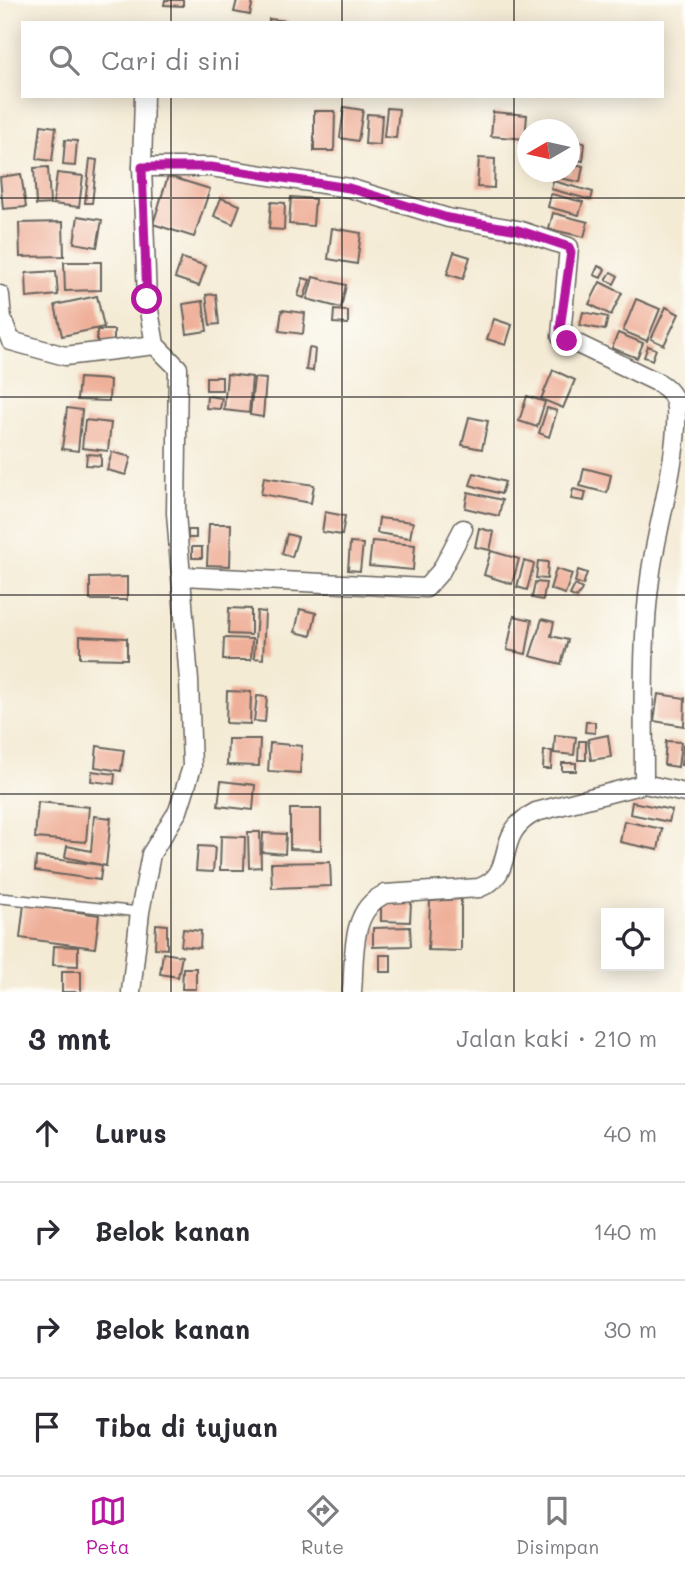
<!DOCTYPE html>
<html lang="id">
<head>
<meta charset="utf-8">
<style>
	:root { --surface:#fff; --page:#f7f7f7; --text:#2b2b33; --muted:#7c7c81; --line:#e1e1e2; --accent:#b5179e }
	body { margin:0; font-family:Mali,sans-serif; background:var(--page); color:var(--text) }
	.controls { position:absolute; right:21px; bottom:21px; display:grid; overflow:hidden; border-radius:0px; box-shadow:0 4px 18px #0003 }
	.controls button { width:63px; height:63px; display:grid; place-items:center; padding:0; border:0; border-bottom:2px solid var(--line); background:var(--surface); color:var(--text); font:35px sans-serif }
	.compass { position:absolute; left:517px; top:119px; width:63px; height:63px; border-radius:50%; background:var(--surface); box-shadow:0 4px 18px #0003; rotate:261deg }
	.stop { position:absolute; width:21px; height:21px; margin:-16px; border:5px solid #b5179e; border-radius:50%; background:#fff }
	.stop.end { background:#b5179e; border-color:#fff; box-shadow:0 2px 7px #0008 }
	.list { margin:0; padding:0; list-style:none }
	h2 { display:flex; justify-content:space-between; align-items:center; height:91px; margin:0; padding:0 28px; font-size:30px }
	h2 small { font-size:23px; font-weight:400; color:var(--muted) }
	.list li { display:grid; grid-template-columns:46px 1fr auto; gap:21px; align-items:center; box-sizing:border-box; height:98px; padding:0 28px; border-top:2px solid var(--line) }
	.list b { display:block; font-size:26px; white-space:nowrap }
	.list em { font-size:23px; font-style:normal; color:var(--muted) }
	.icon { flex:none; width:38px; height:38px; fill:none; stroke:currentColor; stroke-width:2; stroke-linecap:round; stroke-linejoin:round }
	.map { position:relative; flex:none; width:685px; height:992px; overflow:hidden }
	.search { position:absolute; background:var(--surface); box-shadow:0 4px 18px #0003; left:21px; right:21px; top:21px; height:77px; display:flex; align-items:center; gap:18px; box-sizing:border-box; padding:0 24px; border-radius:0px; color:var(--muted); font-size:26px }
	.sheet { height:483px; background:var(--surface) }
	nav { display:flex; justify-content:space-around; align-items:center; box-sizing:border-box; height:98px; border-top:2px solid var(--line); background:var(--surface); font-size:19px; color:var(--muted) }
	nav a { display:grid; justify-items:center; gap:4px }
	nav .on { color:var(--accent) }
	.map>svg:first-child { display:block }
</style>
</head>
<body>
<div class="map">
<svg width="685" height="992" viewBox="0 0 685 992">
	<rect width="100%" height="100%" fill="#fdfcf7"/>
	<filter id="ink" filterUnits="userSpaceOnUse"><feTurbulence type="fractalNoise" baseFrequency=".0143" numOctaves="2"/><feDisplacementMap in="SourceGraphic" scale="14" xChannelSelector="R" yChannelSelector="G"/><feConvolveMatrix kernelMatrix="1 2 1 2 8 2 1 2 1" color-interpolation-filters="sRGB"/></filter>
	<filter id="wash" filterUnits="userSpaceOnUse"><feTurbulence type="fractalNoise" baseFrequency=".00686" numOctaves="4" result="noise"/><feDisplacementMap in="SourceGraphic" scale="28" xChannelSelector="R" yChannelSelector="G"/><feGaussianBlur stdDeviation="1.57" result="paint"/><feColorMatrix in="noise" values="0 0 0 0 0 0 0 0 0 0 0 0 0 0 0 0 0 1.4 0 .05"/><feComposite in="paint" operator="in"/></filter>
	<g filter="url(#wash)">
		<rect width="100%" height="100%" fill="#f4ebd5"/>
		<g id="blocks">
			<g fill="#efb09a">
				<path d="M165 0H183V6L164 5Z"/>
				<path d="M237 0H253L250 15 234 12Z"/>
				<path d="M269 19 288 21V23H269Z"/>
				<path d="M344 107 363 110 358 141 340 138Z"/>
				<path d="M387 108 399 109 396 138 384 137Z"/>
				<path d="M314 111H335L334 151H314Z"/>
				<path d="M493 112 527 115 525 139 491 136Z"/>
				<path d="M367 114 382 115 380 145 365 144Z"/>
				<path d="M41 125 56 127 52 161 37 159Z"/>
				<path d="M65 140 77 141 75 166 63 165Z"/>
				<path d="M570 141 585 143 583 161 570 159Z"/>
				<path d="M479 158 495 159 494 188 477 187Z"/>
				<path d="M90 159 97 160 92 203H85Z"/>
				<path d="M570 163 583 166 580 182 554 177 555 172H570Z"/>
				<path d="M48 167 50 204 36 205 34 168Z"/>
				<path d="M57 173 83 176 79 207 53 204Z"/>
				<path d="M21 174 26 207 3 209 0 177Z"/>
				<path d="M168 176 210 189 194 237 153 224Z"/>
				<path d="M553 181 593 192 591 200 551 189Z"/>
				<path d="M551 194 583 202 579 215 548 207Z"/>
				<path d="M291 197 315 199 313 226 289 224Z"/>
				<path d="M221 198 240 205 233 224 214 216Z"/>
				<path d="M271 202 285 203 284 230 269 229Z"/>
				<path d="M553 213 588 222 584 237 549 229Z"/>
				<path d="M78 216 102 220 97 247 74 243Z"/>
				<path d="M63 222 64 256 20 257 19 223Z"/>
				<path d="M332 228 361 233 357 264 328 259Z"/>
				<path d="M454 252 470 257 463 279 447 274Z"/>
				<path d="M182 258 206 266 199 286 175 278Z"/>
				<path d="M64 262H101V290L65 291Z"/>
				<path d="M598 266 605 269 601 278 594 275Z"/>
				<path d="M56 271 58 295 27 298 26 273Z"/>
				<path d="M611 272 618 276 614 284 606 280Z"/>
				<path d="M313 277 346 285 341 308 307 299Z"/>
				<path d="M303 278 310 280 304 298 298 296Z"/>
				<path d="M600 282 622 293 611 315 589 304Z"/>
				<path d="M216 294 219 324 210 325 206 295Z"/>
				<path d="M97 296 104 327 62 336 55 305Z"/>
				<path d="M636 299 660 309 647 341 623 331Z"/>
				<path d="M203 301 207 331 187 334 183 304Z"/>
				<path d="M666 307 679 314 664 345 651 339Z"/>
				<path d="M282 310 305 313 303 334 279 331Z"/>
				<path d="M334 310 348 311V324L333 323Z"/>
				<path d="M583 312 608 317 605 330 580 325Z"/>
				<path d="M494 319 512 325 506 345 487 339Z"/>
				<rect x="97" y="330" width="17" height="13"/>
				<path d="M618 333 643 343 637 358 612 348Z"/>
				<path d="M648 346 656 349 652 360 644 357Z"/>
				<path d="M309 348 315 349 313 371 306 370Z"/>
				<path d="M553 370 575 380 563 408 541 399Z"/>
				<path d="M227 374 252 377 249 413 224 410Z"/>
				<rect x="206" y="377" width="16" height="13"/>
				<path d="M79 378 110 380 109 401 77 400Z"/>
				<path d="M254 378 266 379 263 417 250 415Z"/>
				<path d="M207 396 222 398 220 409 206 408Z"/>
				<path d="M527 396 545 402 537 427 519 421Z"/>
				<path d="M67 408 82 410 78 451 62 449Z"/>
				<path d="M547 408 557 411 549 437 539 433Z"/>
				<path d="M469 417 488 421 482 449 462 445Z"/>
				<path d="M85 420 111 423 108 451 82 448Z"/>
				<path d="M112 452 131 457 126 475 107 470Z"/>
				<path d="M87 454 101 455V466L86 465Z"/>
				<path d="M584 468 611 475 607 493 580 486Z"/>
				<path d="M474 473 505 482 501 494 470 485Z"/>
				<path d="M264 477 314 485 311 503 261 494Z"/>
				<path d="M573 489 586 492 584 501 571 499Z"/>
				<path d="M468 492 502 500 499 516 465 508Z"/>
				<path d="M325 512 345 516 342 535 322 532Z"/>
				<path d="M379 518 413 522 410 538 377 533Z"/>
				<path d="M209 524H231L230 566 207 565Z"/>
				<path d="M479 528 494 532 490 550 475 547Z"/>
				<rect x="188" y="530" width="8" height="8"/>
				<path d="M287 534 298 537 292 557 282 554Z"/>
				<path d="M372 541 415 545 413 570 369 566Z"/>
				<path d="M350 543 363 544 360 571 348 570Z"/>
				<rect x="192" y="547" width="10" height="11"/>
				<path d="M491 551 519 559 512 584 484 575Z"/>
				<path d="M524 561 534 564 527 590 517 587Z"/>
				<path d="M538 561 548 562 547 579 536 578Z"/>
				<path d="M556 569 572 574 565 594 550 589Z"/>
				<path d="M578 570 587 573 583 585 575 582Z"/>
				<path d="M127 577V600H90V578Z"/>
				<path d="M535 582 546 583 543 600 532 598Z"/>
				<path d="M575 585 582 589 577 598 570 595Z"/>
				<path d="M229 608 251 609V635L228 634Z"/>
				<path d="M300 609 316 613 311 636 295 632Z"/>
				<path d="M257 611 265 612 263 659 254 658Z"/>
				<path d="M514 616 532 620 526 654 507 650Z"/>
				<path d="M542 619 554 622 551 636 568 640 561 664 530 656Z"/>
				<path d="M80 636 127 638V659L80 658Z"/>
				<path d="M224 638 252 639 251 660H223Z"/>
				<path d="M227 691 251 692 250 724 226 723Z"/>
				<path d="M658 694 685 698 684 726 654 721Z"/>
				<path d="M257 696 267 697 265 722 254 721Z"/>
				<path d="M586 722H595V733L585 732Z"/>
				<path d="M555 735 576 737 574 755 554 753Z"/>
				<path d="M608 735 611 757 591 760 588 739Z"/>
				<path d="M228 739H260L259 766 227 765Z"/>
				<path d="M579 741H586V760H578Z"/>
				<path d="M666 741 681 742 678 767 664 765Z"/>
				<path d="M270 743 302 746 300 773 268 771Z"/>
				<path d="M683 745 685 746V765H681Z"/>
				<path d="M97 746 124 750 121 771 95 767Z"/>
				<path d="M544 751H552L551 769H543Z"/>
				<rect x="562" y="763" width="14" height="8"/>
				<path d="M92 771 115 774 114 784 91 781Z"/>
				<path d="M221 781 255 785 253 810 218 806Z"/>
				<path d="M38 802 89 807 86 842 35 838Z"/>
				<path d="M632 802 672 810 669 822 630 814Z"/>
				<path d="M290 809H321V850L290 849Z"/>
				<path d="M94 816 111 818 106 866 65 857 67 846 91 851Z"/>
				<path d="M624 821 662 829 658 850 620 842Z"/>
				<path d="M248 832H260L261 867 249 868Z"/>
				<path d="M263 833 286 834 285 854 262 852Z"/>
				<path d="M221 836 245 837 244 870H220Z"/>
				<path d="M198 846 215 847 213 872 196 871Z"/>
				<path d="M36 857 102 865 100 880 35 871Z"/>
				<path d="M330 862 331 886 272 888 271 863Z"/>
				<path d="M461 899V951L428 950 430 901Z"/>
				<path d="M381 901 411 902 410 922 381 921Z"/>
				<path d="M24 904 99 915 95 948 20 938Z"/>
				<path d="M156 924 167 925V949L155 948Z"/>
				<path d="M410 927 411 946 373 947V928Z"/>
				<path d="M183 929 201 931 200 948 181 946Z"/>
				<path d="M54 946 78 947V966L53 965Z"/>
				<path d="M163 953 182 956 178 977 160 974Z"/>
				<rect x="380" y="955" width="11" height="17"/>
				<path d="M183 968H196V989H182Z"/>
				<rect x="62" y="971" width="19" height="21"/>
			</g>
		</g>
	</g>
	<g filter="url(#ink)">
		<use href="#blocks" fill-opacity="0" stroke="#68645d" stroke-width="2"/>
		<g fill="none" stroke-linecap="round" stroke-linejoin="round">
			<g stroke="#68645d" stroke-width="12">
				<path id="lane" d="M0 898 140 912"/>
			</g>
			<g stroke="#68645d" stroke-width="21">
				<g id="street">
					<path d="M142 167H211L349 188 448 218 518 230 569 247 561 336 659 383C669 389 675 396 676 408 679 454 658 523 651 571 641 641 644 713 644 784"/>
					<path d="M0 295 2 319 11 341 65 356 155 345"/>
					<path d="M182 576 426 588 441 571 463 529"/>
					<path d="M131 992 140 912 151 854 178 811 192 767 189 681 176 513 178 368 155 345 147 299 142 167 144 96"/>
					<path d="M352 992C355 958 349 910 385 894L479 888C520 872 490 835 536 812L644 784 685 793"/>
				</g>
			</g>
			<use href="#lane" stroke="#fff" stroke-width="9"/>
			<use href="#street" stroke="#fff" stroke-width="18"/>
		</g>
	</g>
	<g fill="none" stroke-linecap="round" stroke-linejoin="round" filter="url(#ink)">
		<path stroke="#b5179e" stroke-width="9" d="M147 299 142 167H211L349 188 448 218 518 230 569 247 571 252 560 328 561 337 567 341"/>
	</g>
	<path fill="none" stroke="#1c1c1c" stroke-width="2" stroke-opacity="0.55" d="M171 0V23M342 0V23M514 0V23M171 96V992M342 96V992M514 96V992M0 198H685M0 397H685M0 595H685M0 794H685"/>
</svg>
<div class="controls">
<button><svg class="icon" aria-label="locate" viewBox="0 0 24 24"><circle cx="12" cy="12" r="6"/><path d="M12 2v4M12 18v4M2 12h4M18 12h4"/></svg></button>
</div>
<svg class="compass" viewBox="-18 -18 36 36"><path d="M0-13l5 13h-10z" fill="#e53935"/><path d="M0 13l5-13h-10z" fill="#7c7c81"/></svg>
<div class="stop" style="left:147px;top:299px"></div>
<div class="stop end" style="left:567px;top:341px"></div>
<div class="search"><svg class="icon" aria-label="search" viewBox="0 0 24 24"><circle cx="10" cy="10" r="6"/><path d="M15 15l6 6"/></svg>Cari di sini</div>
</div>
<section class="sheet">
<h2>3 mnt<small>Jalan kaki · 210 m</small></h2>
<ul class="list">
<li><svg class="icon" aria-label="ahead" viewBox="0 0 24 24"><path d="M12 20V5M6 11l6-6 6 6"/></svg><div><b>Lurus</b></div><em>40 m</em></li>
<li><svg class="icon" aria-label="right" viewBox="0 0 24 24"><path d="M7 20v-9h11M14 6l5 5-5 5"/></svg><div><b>Belok kanan</b></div><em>140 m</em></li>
<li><svg class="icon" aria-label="right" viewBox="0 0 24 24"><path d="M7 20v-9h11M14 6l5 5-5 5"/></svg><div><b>Belok kanan</b></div><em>30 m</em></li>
<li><svg class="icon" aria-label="arrive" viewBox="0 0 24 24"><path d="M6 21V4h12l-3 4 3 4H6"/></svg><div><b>Tiba di tujuan</b></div></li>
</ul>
</section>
<nav>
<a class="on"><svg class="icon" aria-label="map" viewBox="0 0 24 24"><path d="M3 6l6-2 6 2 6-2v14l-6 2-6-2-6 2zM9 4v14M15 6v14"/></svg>Peta</a>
<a><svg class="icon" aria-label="directions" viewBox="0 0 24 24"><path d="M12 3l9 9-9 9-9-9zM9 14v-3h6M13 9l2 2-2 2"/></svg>Rute</a>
<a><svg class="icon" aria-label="saved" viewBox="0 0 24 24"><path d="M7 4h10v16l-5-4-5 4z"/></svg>Disimpan</a>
</nav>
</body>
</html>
